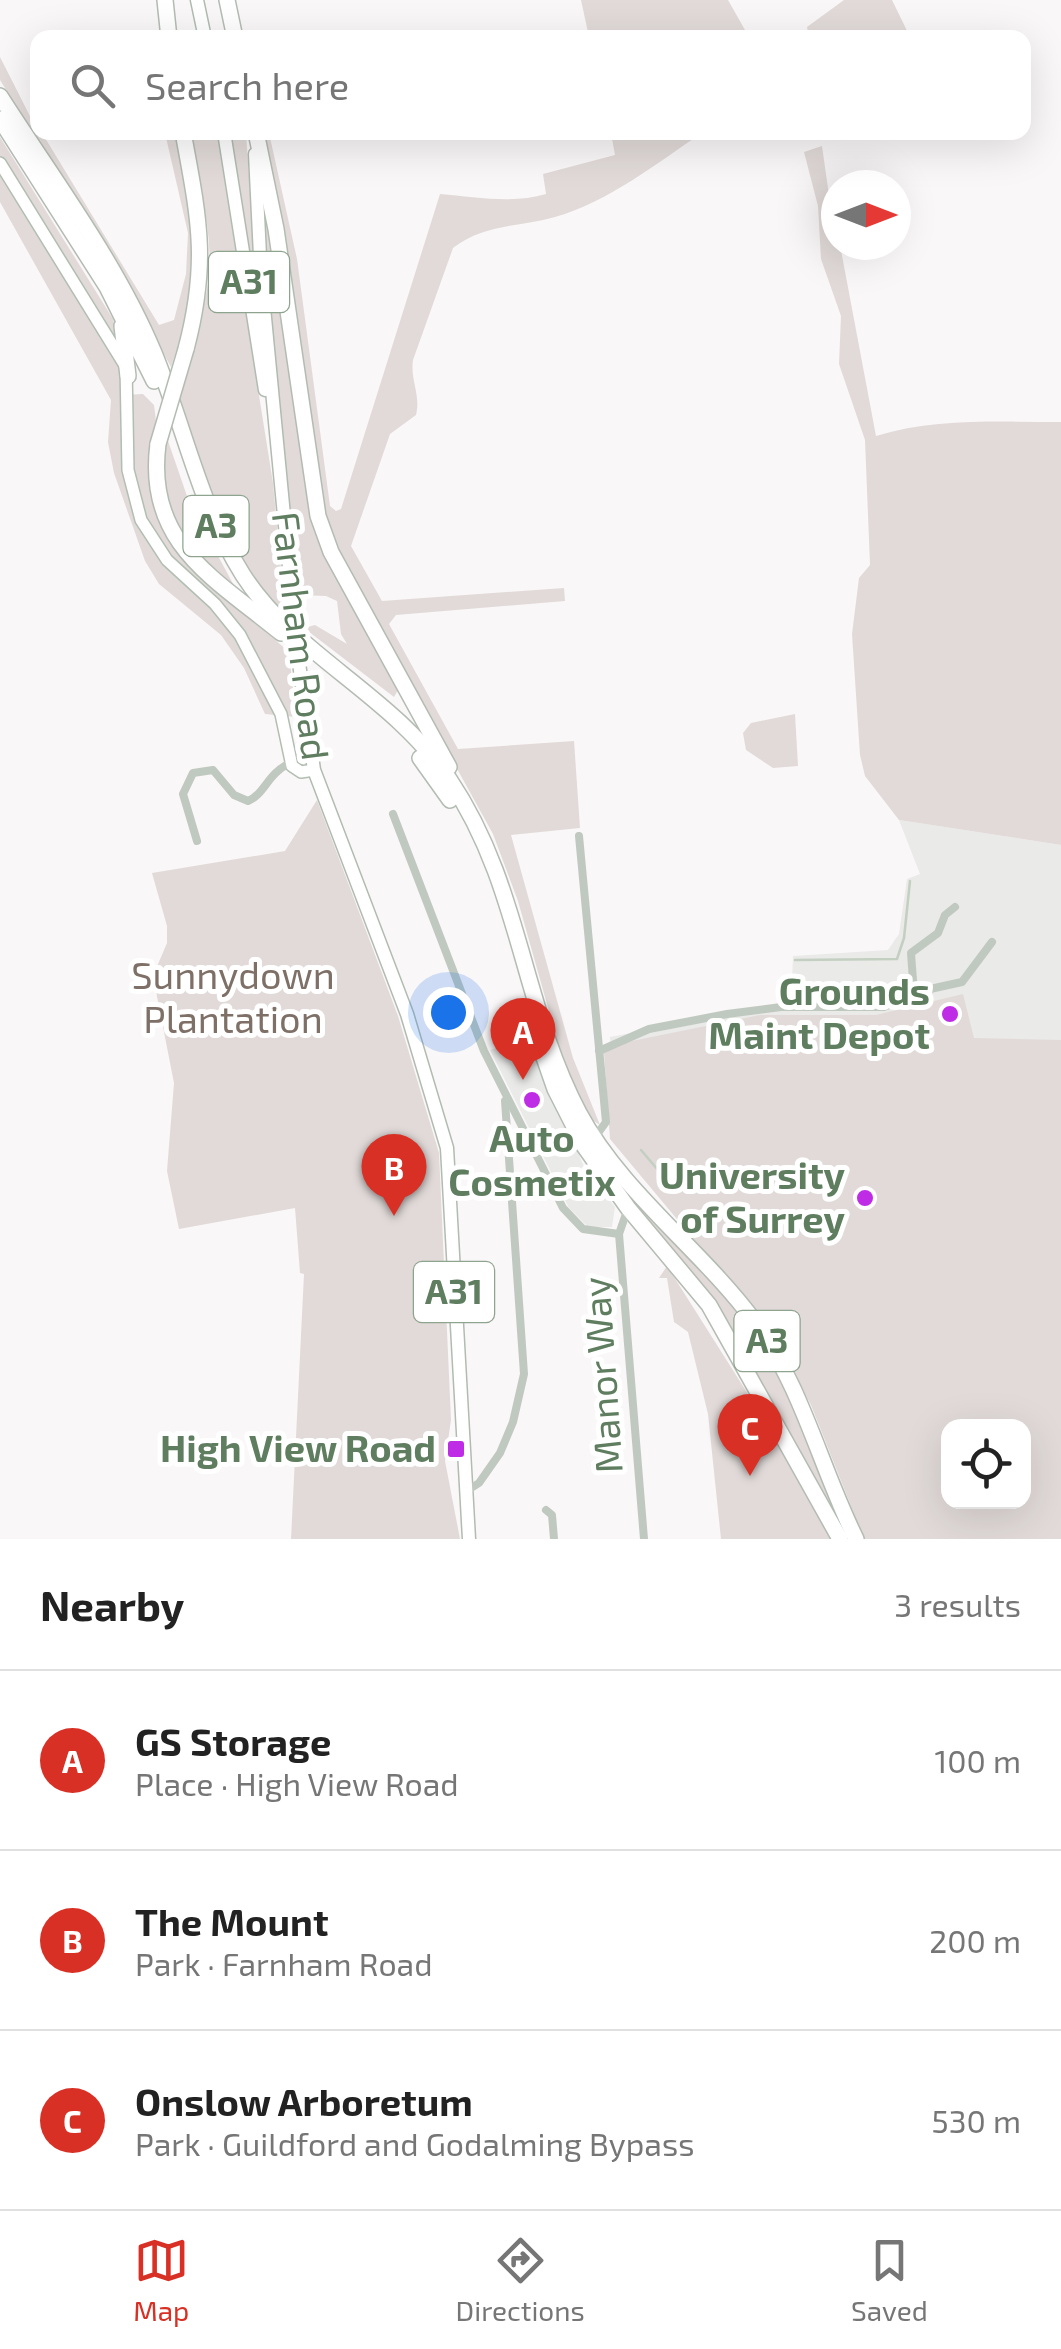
<!DOCTYPE html>
<html lang="en">
<head>
<meta charset="utf-8">
<style>
	:root { --surface:#fff; --page:#f2f2f2; --text:#222; --muted:#767676; --line:#e0e0e0; --accent:#d93025 }
	body { margin:0; font-family:"Exo 2",sans-serif; background:var(--page); color:var(--text) }
	.controls { position:absolute; right:30px; bottom:30px; display:grid; overflow:hidden; border-radius:20px; box-shadow:0 10px 40px #0002 }
	.controls button { width:90px; height:90px; display:grid; place-items:center; padding:0; border:0; border-bottom:2px solid var(--line); background:var(--surface); color:var(--text); font:50px sans-serif }
	.compass { position:absolute; left:821px; top:170px; width:90px; height:90px; border-radius:50%; background:var(--surface); box-shadow:0 10px 40px #0002; rotate:90deg }
	.you { position:absolute; left:448px; top:1012px; width:35px; height:35px; margin:-25px; border:8px solid #fff; border-radius:50%; background:#1a73e8; box-shadow:0 0 0 15px #1a73e833 }
	.badge { display:grid; place-items:center; width:65px; height:65px; border-radius:50%; background:var(--accent); color:#fff; font-size:32px; font-weight:700 }
	.pin { position:absolute; translate:-50% -82px; filter:drop-shadow(0 2px 5px #0008) }
	.pin::after { content:''; position:absolute; top:52px; width:35px; height:30px; background:inherit; clip-path:polygon(0 0,100% 0,50% 100%) }
	.list { margin:0; padding:0; list-style:none }
	h2 { display:flex; justify-content:space-between; align-items:center; height:130px; margin:0; padding:0 40px; font-size:42px }
	h2 small { font-size:32px; font-weight:400; color:var(--muted) }
	.list li { display:grid; grid-template-columns:65px 1fr auto; gap:30px; align-items:center; box-sizing:border-box; height:180px; padding:0 40px; border-top:2px solid var(--line) }
	.list b { display:block; font-size:38px; white-space:nowrap }
	.list p { margin:0; font-size:32px; white-space:nowrap; color:var(--muted) }
	.list em { font-size:32px; font-style:normal; color:var(--muted) }
	.icon { flex:none; width:55px; height:55px; fill:none; stroke:currentColor; stroke-width:2; stroke-linecap:round; stroke-linejoin:round }
	.map { position:relative; flex:none; width:1061px; height:1539px; overflow:hidden }
	.search { position:absolute; background:var(--surface); box-shadow:0 10px 40px #0002; left:30px; right:30px; top:30px; height:110px; display:flex; align-items:center; gap:25px; box-sizing:border-box; padding:0 35px; border-radius:20px; color:var(--muted); font-size:38px }
	.sheet { height:670px; background:var(--surface) }
	nav { display:flex; justify-content:space-around; align-items:center; box-sizing:border-box; height:140px; border-top:2px solid var(--line); background:var(--surface); font-size:28px; color:var(--muted) }
	nav a { display:grid; justify-items:center; gap:5px }
	nav .on { color:var(--accent) }
	.map>svg:first-child { display:block }
</style>
</head>
<body>
<div class="map">
<svg width="1061" height="1539" viewBox="0 0 1061 1539">
	<rect width="100%" height="100%" fill="#faf7f8"/>
	<g fill="#eaeae9" fill-rule="evenodd">
		<path d="M899 820 1061 845V1539L867 1537 883 1530 873 1504 779 1338 617 1138 610 1037 760 1009 791 1007 793 956 888 950 899 934 907 879 920 874ZM948 1426H1024V1502H948Z"/>
		<path d="M529 1038 585 1169 615 1207 612 1227H588L569 1208 490 1050Z"/>
	</g>
	<g fill="#e1dad8" fill-rule="evenodd">
		<path d="M581 0H728L749 37H589Z"/>
		<path d="M844 0H892L910 37H809L807 27Z"/>
		<path d="M0 57 38 132 42 133 159 325 174 320 186 274 188 233 165 133H178C194 226 203 275 171 367L114 263 0 80Z"/>
		<path d="M189 133H217L273 483 285 611C249 602 186 441 179 403 175 381 204 313 208 284 215 234 198 181 189 133Z"/>
		<path d="M227 133H246L257 295 269 393Z"/>
		<path d="M259 133H269L297 259 330 506 336 511 341 509 440 194C475 197 513 204 546 194L543 174 615 155 611 133H702C657 163 608 202 555 217 519 227 484 224 453 248L413 360C410 380 421 395 416 415L390 434 351 546 382 601 564 588 565 601 396 615 389 624 458 749 574 741 580 828 511 835 573 1058 600 1125 589 1118 563 1061 518 901 493 834 327 533Z"/>
		<path d="M0 137 113 319 117 333 108 345 120 371 123 395 143 394 154 405 156 421 149 470 159 523 185 561 289 652 296 717 265 714 244 668 221 635 159 584 145 561 114 473 108 442 111 400 0 202Z"/>
		<path d="M822 146 836 245H840L876 436C936 418 998 422 1061 422V845L899 820 865 776 860 755 852 634 859 578 870 565 865 440 839 364 841 316 821 259 818 206 804 152Z"/>
		<path d="M261 185 319 537 398 690 394 697 304 628 315 625 347 644 341 634 337 601 326 596 299 595 271 343Z"/>
		<path d="M167 438 189 502 238 593C185 551 152 508 167 438Z"/>
		<path d="M795 714 798 766 773 768 746 750 743 733 751 723Z"/>
		<path d="M317 800 398 1016 439 1153 451 1420 445 1461 460 1539H291L304 1274 300 1273 295 1208 179 1229 167 1171 174 1083 153 976 167 943V926L152 873 285 851Z"/>
		<path d="M963 994 974 1038 1061 1040V1539H864L811 1405 768 1328 610 1139 604 1053 627 1042 760 1015H876ZM948 1426H1024V1502H948Z"/>
		<path d="M617 1179 738 1310 778 1370 851 1539H846L729 1325Z"/>
		<path d="M667 1266 772 1432 831 1539H721L708 1414 688 1332 674 1322 667 1278H659Z"/>
	</g>
	<g fill="none" stroke-linecap="round" stroke-linejoin="round">
		<g stroke="#c3cfc0" stroke-width="2.5">
			<path d="M795 960 897 959 904 938 910 881"/>
			<path d="M641 1150 658 1170"/>
		</g>
		<g stroke="#b2beb2" stroke-width="14">
			<path id="secondary" d="M0 163 126 367 128 470 141 520 167 560 215 604 240 635 281 714 292 766 301 772 314 770"/>
		</g>
		<g stroke="#b1bcb1" stroke-width="15">
			<g id="primary">
				<path d="M197 0 205 38"/>
				<path d="M224 132 265 390"/>
				<path d="M255 154 261 276 293 609"/>
				<path d="M298 656 314 770 407 1014 447 1148 469 1539"/>
			</g>
		</g>
		<g stroke="#b3bcb3" stroke-width="18">
			<g id="highway">
				<path d="M165 0 169 38"/>
				<path d="M227 0 235 38"/>
				<path d="M0 96C53 179 116 262 154 353 185 428 199 505 243 575 294 655 393 695 449 779 521 886 521 1003 579 1113 622 1193 701 1249 755 1322 803 1389 820 1466 856 1539"/>
				<path d="M0 119 107 287 154 381"/>
				<path d="M183 132C199 219 209 262 186 349"/>
				<path d="M256 132 276 229 318 516 331 552 449 767"/>
				<path d="M122 326 128 376"/>
				<path d="M158 444C145 543 214 578 281 633"/>
				<path d="M420 758 450 800"/>
				<path d="M530 1017 555 1089 584 1146 628 1208 709 1305 840 1539"/>
			</g>
		</g>
		<g stroke="#c0c9c0" stroke-width="8">
			<path d="M393 814 484 1051 563 1208 583 1229 619 1234"/>
			<path d="M579 836 606 1122 593 1140"/>
			<path d="M197 841 183 794 193 773 213 770 234 795 248 801C265 794 267 774 290 763"/>
			<path d="M914 994 911 953 938 933 945 915 955 907"/>
			<path d="M599 1051 649 1029 727 1014 781 1007H884L921 991 962 982 992 942"/>
			<path d="M628 1208 619 1234 644 1539"/>
			<path d="M465 1492 479 1483 500 1453 513 1422 524 1374 505 1101"/>
			<path d="M546 1510 552 1515 554 1539"/>
		</g>
		<use href="#secondary" stroke="#fff" stroke-width="11"/>
		<use href="#primary" stroke="#fff" stroke-width="12"/>
		<use href="#highway" stroke="#fff" stroke-width="15"/>
		<g stroke="#b1bcb1" stroke-width="15" stroke-linecap="butt">
			<path id="primary-bridge" d="M293 609 298 656"/>
		</g>
		<g stroke="#b3bcb3" stroke-width="18" stroke-linecap="butt">
			<path id="highway-bridge" d="M158 444 186 349"/>
		</g>
		<use href="#primary-bridge" stroke="#fff" stroke-width="12"/>
		<use href="#highway-bridge" stroke="#fff" stroke-width="15"/>
	</g>
	<g fill="#be2ce5" stroke="#fff" stroke-width="4">
		<circle cx="950" cy="1014" r="10"/>
		<circle cx="532" cy="1100" r="10"/>
		<circle cx="865" cy="1198" r="10"/>
		<rect x="446" y="1439" width="20" height="20" rx="5"/>
	</g>
	<g text-anchor="middle" stroke-width="10" stroke-linejoin="round" paint-order="stroke">
		<g fill="#fff" stroke="#8fa48f" stroke-width="2.5">
			<rect x="209" y="252" width="80" height="60" rx="8"/>
			<rect x="183.5" y="496" width="65" height="60" rx="8"/>
			<rect x="414" y="1262" width="80" height="60" rx="8"/>
			<rect x="734.5" y="1311" width="65" height="60" rx="8"/>
		</g>
		<g font-size="35" font-weight="bold" fill="#5f7d5f">
			<text x="249" y="294">A31</text>
			<text x="216" y="538">A3</text>
			<text x="454" y="1304">A31</text>
			<text x="767" y="1353">A3</text>
		</g>
		<g font-size="38" fill="#5f7d5f" stroke="#fff">
			<text transform="translate(300 636) rotate(83)" y="13">Farnham Road</text>
			<text transform="translate(603 1375) rotate(-94)" y="13">Manor Way</text>
		</g>
		<g font-size="38" fill="#7f7067" stroke="#fff">
			<text x="233" y="989">Sunnydown<tspan x="233" dy="44">Plantation</tspan></text>
		</g>
		<g font-size="38" font-weight="bold" fill="#5f7d5f" stroke="#fff" text-anchor="end">
			<text x="930" y="1005">Grounds<tspan x="930" dy="44">Maint Depot</tspan></text>
			<text x="532" y="1152" text-anchor="middle">Auto<tspan x="532" dy="44">Cosmetix</tspan></text>
			<text x="845" y="1189">University<tspan x="845" dy="44">of Surrey</tspan></text>
			<text x="436" y="1462">High View Road</text>
		</g>
	</g>
</svg>
<div class="controls">
<button><svg class="icon" aria-label="locate" viewBox="0 0 24 24"><circle cx="12" cy="12" r="6"/><path d="M12 2v4M12 18v4M2 12h4M18 12h4"/></svg></button>
</div>
<svg class="compass" viewBox="-18 -18 36 36"><path d="M0-13l5 13h-10z" fill="#e53935"/><path d="M0 13l5-13h-10z" fill="#767676"/></svg>
<div class="you"></div>
<div class="pin badge" style="left:523px;top:1080px">A</div>
<div class="pin badge" style="left:394px;top:1216px">B</div>
<div class="pin badge" style="left:750px;top:1476px">C</div>
<div class="search"><svg class="icon" aria-label="search" viewBox="0 0 24 24"><circle cx="10" cy="10" r="6"/><path d="M15 15l6 6"/></svg>Search here</div>
</div>
<section class="sheet">
<h2>Nearby<small>3 results</small></h2>
<ul class="list">
<li><span class="badge">A</span><div><b>GS Storage</b><p>Place · High View Road</p></div><em>100 m</em></li>
<li><span class="badge">B</span><div><b>The Mount</b><p>Park · Farnham Road</p></div><em>200 m</em></li>
<li><span class="badge">C</span><div><b>Onslow Arboretum</b><p>Park · Guildford and Godalming Bypass</p></div><em>530 m</em></li>
</ul>
</section>
<nav>
<a class="on"><svg class="icon" aria-label="map" viewBox="0 0 24 24"><path d="M3 6l6-2 6 2 6-2v14l-6 2-6-2-6 2zM9 4v14M15 6v14"/></svg>Map</a>
<a><svg class="icon" aria-label="directions" viewBox="0 0 24 24"><path d="M12 3l9 9-9 9-9-9zM9 14v-3h6M13 9l2 2-2 2"/></svg>Directions</a>
<a><svg class="icon" aria-label="saved" viewBox="0 0 24 24"><path d="M7 4h10v16l-5-4-5 4z"/></svg>Saved</a>
</nav>
</body>
</html>
